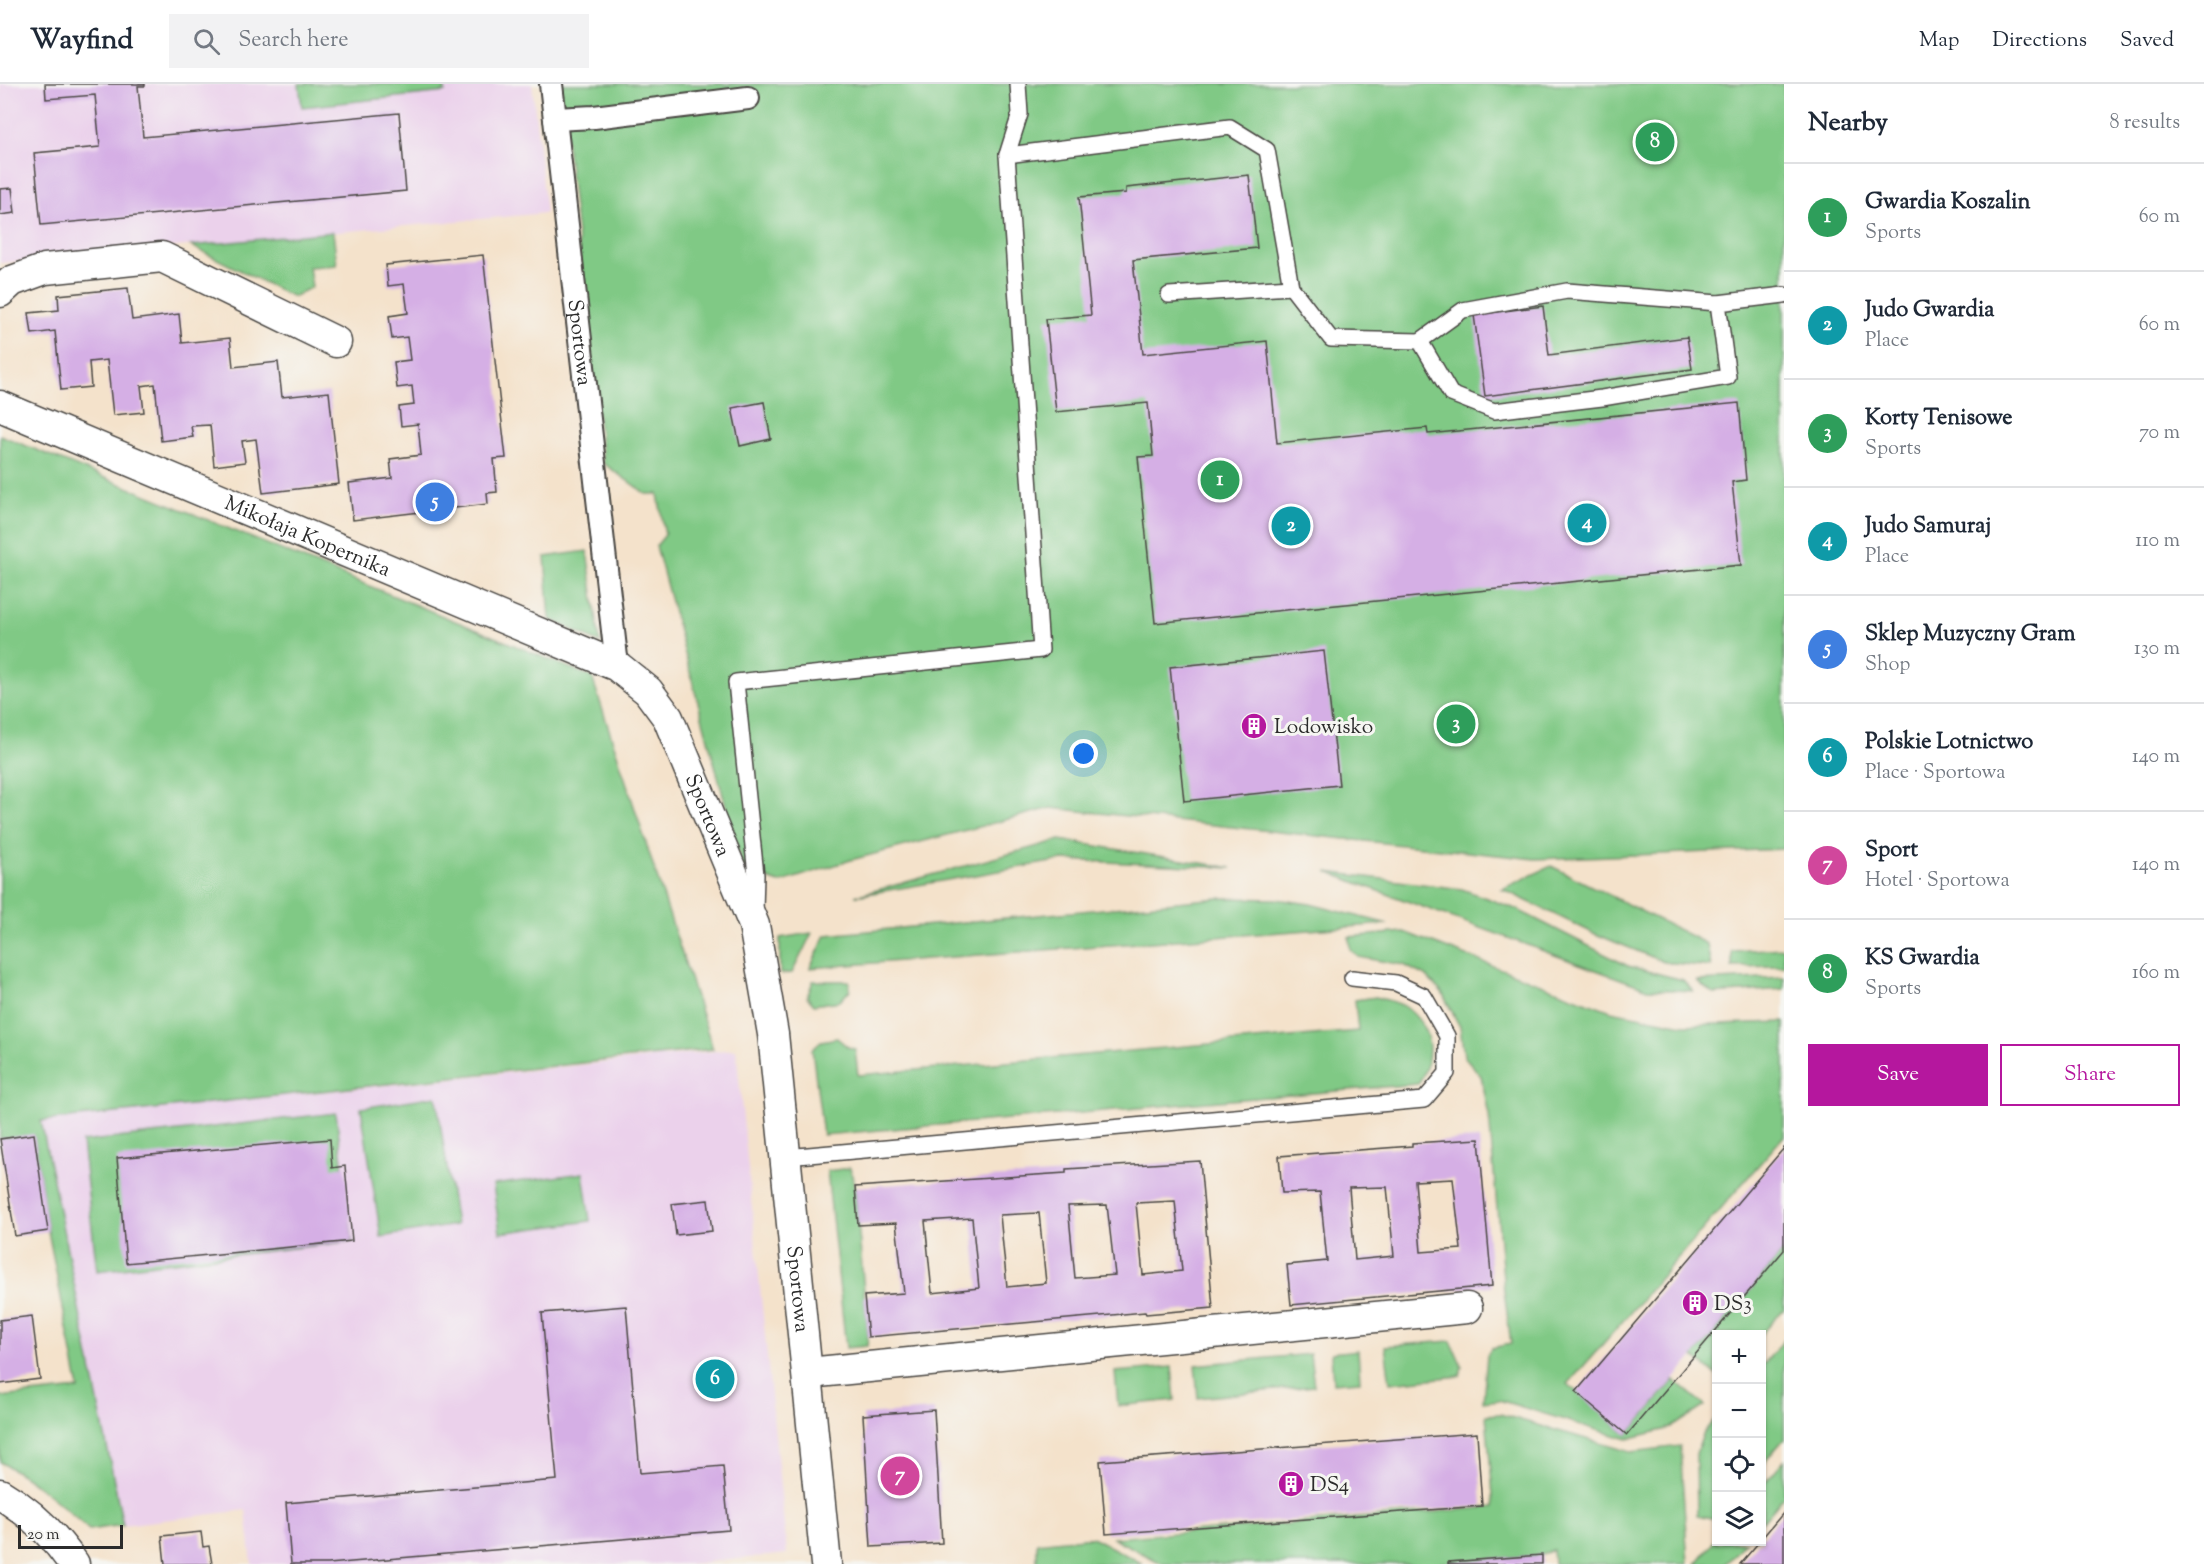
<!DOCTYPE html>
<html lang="en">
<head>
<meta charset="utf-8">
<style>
	:root { --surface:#fff; --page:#f2f2f3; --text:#1f2937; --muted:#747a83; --line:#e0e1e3; --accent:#b5179e }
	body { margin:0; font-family:"Sorts Mill Goudy",serif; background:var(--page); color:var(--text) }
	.controls { position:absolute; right:18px; bottom:18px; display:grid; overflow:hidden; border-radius:0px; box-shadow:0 2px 4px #0004 }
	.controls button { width:54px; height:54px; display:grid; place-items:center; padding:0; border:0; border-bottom:2px solid var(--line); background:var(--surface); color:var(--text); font:30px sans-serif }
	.scale { position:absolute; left:18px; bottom:15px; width:105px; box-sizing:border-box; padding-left:6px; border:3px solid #2b2b2b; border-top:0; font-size:16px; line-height:21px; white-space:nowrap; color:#2b2b2b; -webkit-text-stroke:4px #f6f6f2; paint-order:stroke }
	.you { position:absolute; left:1084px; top:670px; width:21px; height:21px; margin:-15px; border:4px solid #fff; border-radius:50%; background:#1a73e8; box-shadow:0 0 0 9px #1a73e833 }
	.badge { display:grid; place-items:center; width:39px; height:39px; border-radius:50%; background:var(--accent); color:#fff; font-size:20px; font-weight:700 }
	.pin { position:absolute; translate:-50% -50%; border:3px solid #fff; box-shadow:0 2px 6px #0006 }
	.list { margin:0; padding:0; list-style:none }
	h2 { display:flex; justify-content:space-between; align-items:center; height:78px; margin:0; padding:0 24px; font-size:26px }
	h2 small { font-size:20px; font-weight:400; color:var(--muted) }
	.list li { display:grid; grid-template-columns:39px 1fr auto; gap:18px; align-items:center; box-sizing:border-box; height:108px; padding:0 24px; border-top:2px solid var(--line) }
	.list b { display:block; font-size:22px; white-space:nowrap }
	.list p { margin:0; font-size:20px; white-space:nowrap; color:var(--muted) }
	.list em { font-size:20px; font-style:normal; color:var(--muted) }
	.actions { display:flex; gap:12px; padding:18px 24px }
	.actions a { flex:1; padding:14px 0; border:2px solid var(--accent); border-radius:0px; text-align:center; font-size:21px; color:var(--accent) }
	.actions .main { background:var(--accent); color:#fff }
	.icon { flex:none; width:33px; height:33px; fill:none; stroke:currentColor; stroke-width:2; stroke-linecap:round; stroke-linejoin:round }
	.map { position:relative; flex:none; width:1784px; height:1480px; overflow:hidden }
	header { display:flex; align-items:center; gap:36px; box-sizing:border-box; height:84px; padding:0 30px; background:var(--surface); border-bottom:2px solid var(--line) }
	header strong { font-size:28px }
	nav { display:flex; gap:33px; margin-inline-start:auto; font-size:21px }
	.search { width:420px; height:54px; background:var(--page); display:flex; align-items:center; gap:15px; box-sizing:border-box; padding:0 21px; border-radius:0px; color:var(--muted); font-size:22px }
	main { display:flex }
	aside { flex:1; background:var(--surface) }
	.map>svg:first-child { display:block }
</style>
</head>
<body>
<header>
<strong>Wayfind</strong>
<div class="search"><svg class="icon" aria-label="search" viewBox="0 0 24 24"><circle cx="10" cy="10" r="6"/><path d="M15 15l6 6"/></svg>Search here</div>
<nav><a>Map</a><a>Directions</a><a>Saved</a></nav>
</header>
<main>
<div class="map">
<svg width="1784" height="1480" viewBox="0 0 1784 1480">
	<rect width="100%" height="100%" fill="#f6f6f2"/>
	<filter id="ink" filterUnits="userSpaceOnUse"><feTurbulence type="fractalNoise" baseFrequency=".0167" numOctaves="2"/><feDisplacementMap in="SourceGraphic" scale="12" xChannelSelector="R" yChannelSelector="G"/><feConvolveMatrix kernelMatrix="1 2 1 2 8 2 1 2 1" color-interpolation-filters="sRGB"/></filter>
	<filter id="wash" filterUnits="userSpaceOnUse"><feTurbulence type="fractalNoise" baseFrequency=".008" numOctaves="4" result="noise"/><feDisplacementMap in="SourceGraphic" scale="24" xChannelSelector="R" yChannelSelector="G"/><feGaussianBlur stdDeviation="1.35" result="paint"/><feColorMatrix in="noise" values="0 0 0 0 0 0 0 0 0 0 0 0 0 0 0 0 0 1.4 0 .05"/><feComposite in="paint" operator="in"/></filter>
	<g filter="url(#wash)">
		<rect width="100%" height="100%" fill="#f4e2cb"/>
		<g fill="#ebd1eb">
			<path d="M0 0H532L546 129 0 179Z"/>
			<path d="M736 965 787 1470 688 1480H252L246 1426 123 1441 41 1037Z"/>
		</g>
		<g fill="#80c985" stroke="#567a58" stroke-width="1.5">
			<path d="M299 0H444L445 8 302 23Z"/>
			<path d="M560 0H1784V765L1535 775 1051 724 851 776 779 799 756 791 742 782 656 462 665 451 658 410H646L603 379Z"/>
			<path d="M333 148 337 181 309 183 312 203 293 213 191 162Z"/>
			<path d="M0 351 592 593 713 965 41 1037 123 1441 89 1446C61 1420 34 1396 0 1378V1313L79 1305 48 1147 34 1051 0 1055Z"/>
			<path d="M587 467 600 559 550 535 545 473Z"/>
			<path d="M1060 756 1232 784 1063 776 855 812Z"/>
			<path d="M1551 782 1707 860 1711 883 1664 878 1593 849 1502 805Z"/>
			<path d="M1327 788 1462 805 1516 825 1628 882 1683 896 1693 907 1648 905Z"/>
			<path d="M1220 814 1276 815 1310 820 1388 840 810 884 826 851Z"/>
			<path d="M1404 848 1611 927 1683 941 1784 938V1052L1568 1300 1627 1351 1674 1296 1705 1322 1671 1344 1627 1355 1499 1316 1483 1318 1487 1271 1491 1264 1511 1260 1504 1206 1489 1031 1481 992 1464 972 1460 943 1442 909 1427 893 1404 881 1358 873 1350 865 1349 853Z"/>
			<path d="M812 849 792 889 780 890V854Z"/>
			<path d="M1784 864V882L1732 883V867Z"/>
			<path d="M1784 893V905L1713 910 1697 897Z"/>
			<path d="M813 897H849L850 906 840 917 814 921 807 913Z"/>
			<path d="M1376 913C1385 916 1400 918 1407 924 1433 945 1435 973 1418 1000L823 1051 812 965 821 957 837 954 848 963 855 965 858 991 1358 947 1355 916Z"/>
			<path d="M436 1012 456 1141 381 1153 361 1024Z"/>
			<path d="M336 1029 352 1157 97 1187 82 1058Z"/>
			<path d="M850 1084 855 1103 868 1253 867 1262 846 1264 827 1087Z"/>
			<path d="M583 1089 590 1137 500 1149 493 1101Z"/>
			<path d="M1784 1166V1225L1761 1250H1716V1291L1694 1272Z"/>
			<path d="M1784 1256V1355L1762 1381V1282Z"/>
			<path d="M1451 1257 1462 1282 1460 1292 1390 1299 1385 1262Z"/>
			<path d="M1358 1266 1360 1297 1333 1299 1331 1269Z"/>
			<path d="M1310 1270 1314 1302 1198 1314 1195 1281Z"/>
			<path d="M1172 1283 1175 1316 1118 1322 1115 1288Z"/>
			<path d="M1500 1330 1631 1368 1680 1362 1688 1480H1554L1553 1466 1542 1471 1426 1480H1163L1113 1454 1494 1423 1486 1331Z"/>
			<path d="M1716 1334V1434L1715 1435 1697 1431 1696 1370 1704 1348Z"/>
			<path d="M1784 1376V1412L1762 1438V1402Z"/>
			<path d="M1092 1453 1143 1480H1037V1459Z"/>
			<path d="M1716 1455V1458H1745L1726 1480H1696Z"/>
		</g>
		<g id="blocks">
			<g fill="#d5afe5" fill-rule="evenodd">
				<path d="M45 0H145V2H138L143 53 399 29 406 107 41 141 34 69 100 63 95 11 46 15Z"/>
				<path d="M1249 91 1257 164 1133 176 1143 270 1267 257 1277 359 1427 344 1428 350 1739 319 1746 396 1732 398 1741 481 1155 539 1138 373 1153 372 1148 319 1056 328 1046 235 1091 231 1079 113 1126 109V104Z"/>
				<path d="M12 104 15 129 0 131V105Z"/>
				<path d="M483 171 506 374 494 375 497 408 487 409 488 420 353 436 349 399 392 394 390 375 421 371 418 340 401 342 399 323 414 321 412 302 397 304 394 278 410 276 407 253 392 255 389 232 408 229 404 200 388 202 386 181Z"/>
				<path d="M128 204 132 236 179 230 182 259 230 254 233 283 278 278 282 313 329 308 339 400 263 409 256 355 242 357 245 378 214 382 210 341 191 342 193 353 161 357 155 300 141 302 144 328 113 331 107 276 89 278 91 303 61 306 55 247 32 250 29 229 59 226 58 211Z"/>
				<path d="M1543 222 1549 271 1687 253 1692 285 1485 312 1474 231Z"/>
				<path d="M764 318 771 355 740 362 732 324Z"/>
				<path d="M1324 567 1339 701 1184 717 1170 583Z"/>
				<path d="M34 1050 48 1147 15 1152 0 1055Z"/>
				<path d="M330 1055 332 1084 345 1082 352 1157 126 1179 117 1074Z"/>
				<path d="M1479 1055 1492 1202 1291 1221 1287 1181 1327 1177 1320 1108 1282 1109 1279 1072 1412 1062V1059ZM1453 1095 1461 1165 1421 1168 1415 1097ZM1387 1103 1394 1172 1355 1176 1349 1104Z"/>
				<path d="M1784 1064V1166L1627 1351 1576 1308Z"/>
				<path d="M1200 1077 1213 1224 1146 1230 1145 1228 868 1253 864 1212 904 1209 896 1139 858 1141 855 1103 1066 1089V1085ZM1175 1117 1182 1187 1143 1191 1136 1119ZM1107 1121 1115 1191 1075 1194 1068 1122ZM1039 1129 1046 1199 1007 1203 1000 1131ZM972 1134 979 1204 932 1209 925 1137Z"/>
				<path d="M708 1116 712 1147 676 1151 672 1120Z"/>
				<path d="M626 1222 640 1389 723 1382 729 1446 328 1480H291L286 1419 557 1396 542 1229Z"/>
				<path d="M32 1232 40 1295 0 1300V1236Z"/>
				<path d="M934 1326 942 1459 871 1463 863 1331Z"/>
				<path d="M1477 1349 1482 1422 1106 1450 1100 1377Z"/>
				<path d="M1784 1428V1480H1740L1759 1458H1762V1454Z"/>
				<path d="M201 1448 203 1463 209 1462 212 1480H165L162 1452Z"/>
				<path d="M1542 1471V1480H1448V1478Z"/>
			</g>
		</g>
	</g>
	<g filter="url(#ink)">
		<use href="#blocks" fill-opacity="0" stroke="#494643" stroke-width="1.5"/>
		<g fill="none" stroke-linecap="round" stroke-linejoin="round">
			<g stroke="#494643" stroke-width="18">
				<g id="service">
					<path d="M1007 71 1230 43 1267 66 1291 203 1331 255 1420 257 1451 310 1494 327 1602 314 1728 293 1718 219 1784 211"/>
					<path d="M1169 211 1291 203"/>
					<path d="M1420 257 1463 226 1567 207 1718 219"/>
					<path d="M755 826 756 791 736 598 1041 566 1007 71 1020 30 1018 0"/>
					<path d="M786 1073 1424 1016 1447 989V952L1424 912 1396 899 1352 894"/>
				</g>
			</g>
			<g stroke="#494643" stroke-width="26">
				<g id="pedestrian">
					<path id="s1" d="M551 0 617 582"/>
					<path d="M555 35 594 33 748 14"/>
				</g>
			</g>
			<g stroke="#494643" stroke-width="33">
				<g id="minor">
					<path d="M0 208 12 197 45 185 162 173 336 258"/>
					<path id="s2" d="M0 322 617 582 648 607 668 634 754 841 773 950 826 1480"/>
					<path d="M808 1289 1467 1224"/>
					<path d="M0 1410C29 1427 55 1452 74 1480"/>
				</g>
			</g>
			<use href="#service" stroke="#fff" stroke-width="15"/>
			<use href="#pedestrian" stroke="#fff" stroke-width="22"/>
			<use href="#minor" stroke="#fff" stroke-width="30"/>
		</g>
	</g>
	<defs>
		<g id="building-disc" transform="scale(1.35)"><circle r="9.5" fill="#b5179e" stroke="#f6f6f2"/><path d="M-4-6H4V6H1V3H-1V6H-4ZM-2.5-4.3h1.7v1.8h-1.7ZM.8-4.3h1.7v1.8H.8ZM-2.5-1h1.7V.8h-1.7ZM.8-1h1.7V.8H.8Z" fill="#fff"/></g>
	</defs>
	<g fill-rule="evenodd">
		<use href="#building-disc" x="1254" y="642"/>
		<use href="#building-disc" x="1695" y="1219"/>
		<use href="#building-disc" x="1291" y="1400"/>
	</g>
	<g text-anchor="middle" stroke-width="6" stroke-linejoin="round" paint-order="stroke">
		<g font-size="21" fill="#2b2b2b" stroke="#f6f6f2">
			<text dy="7" stroke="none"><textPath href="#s1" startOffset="260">Sportowa</textPath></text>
			<text dy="7" stroke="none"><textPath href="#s2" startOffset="334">Mikołaja Kopernika</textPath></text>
			<text dy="7" stroke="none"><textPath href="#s2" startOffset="848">Sportowa</textPath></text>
			<text dy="7" stroke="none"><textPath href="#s2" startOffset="1334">Sportowa</textPath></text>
		</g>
		<g font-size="21" fill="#2b2b2b" stroke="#f6f6f2" text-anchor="start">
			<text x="1274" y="649">Lodowisko</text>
			<text x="1714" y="1226">DS3</text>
			<text x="1310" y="1407">DS4</text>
		</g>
	</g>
</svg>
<div class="controls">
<button>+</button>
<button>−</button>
<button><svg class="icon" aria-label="locate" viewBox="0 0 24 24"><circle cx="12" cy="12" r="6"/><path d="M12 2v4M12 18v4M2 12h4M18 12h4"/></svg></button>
<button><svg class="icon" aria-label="layers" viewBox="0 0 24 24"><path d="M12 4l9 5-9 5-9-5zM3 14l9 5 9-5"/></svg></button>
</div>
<div class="scale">20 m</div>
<div class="you"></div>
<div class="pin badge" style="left:1220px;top:396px;background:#2e9e5b">1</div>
<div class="pin badge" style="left:1291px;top:442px;background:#0f9aa8">2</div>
<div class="pin badge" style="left:1456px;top:640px;background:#2e9e5b">3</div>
<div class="pin badge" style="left:1587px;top:439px;background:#0f9aa8">4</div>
<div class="pin badge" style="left:435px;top:418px;background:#3f7fe0">5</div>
<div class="pin badge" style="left:715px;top:1295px;background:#0f9aa8">6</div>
<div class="pin badge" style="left:900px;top:1392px;background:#d1479c">7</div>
<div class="pin badge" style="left:1655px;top:58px;background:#2e9e5b">8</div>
</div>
<aside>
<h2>Nearby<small>8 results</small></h2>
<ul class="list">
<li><span class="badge" style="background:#2e9e5b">1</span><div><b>Gwardia Koszalin</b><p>Sports</p></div><em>60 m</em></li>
<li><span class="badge" style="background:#0f9aa8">2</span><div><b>Judo Gwardia</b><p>Place</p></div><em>60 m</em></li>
<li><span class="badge" style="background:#2e9e5b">3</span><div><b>Korty Tenisowe</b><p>Sports</p></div><em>70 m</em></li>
<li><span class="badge" style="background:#0f9aa8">4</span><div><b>Judo Samuraj</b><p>Place</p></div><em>110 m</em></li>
<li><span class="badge" style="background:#3f7fe0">5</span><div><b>Sklep Muzyczny Gram</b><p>Shop</p></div><em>130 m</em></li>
<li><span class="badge" style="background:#0f9aa8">6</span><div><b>Polskie Lotnictwo</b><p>Place · Sportowa</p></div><em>140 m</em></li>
<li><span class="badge" style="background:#d1479c">7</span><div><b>Sport</b><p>Hotel · Sportowa</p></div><em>140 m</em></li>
<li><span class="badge" style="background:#2e9e5b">8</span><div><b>KS Gwardia</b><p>Sports</p></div><em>160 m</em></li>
</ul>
<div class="actions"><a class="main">Save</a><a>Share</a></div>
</aside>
</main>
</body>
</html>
